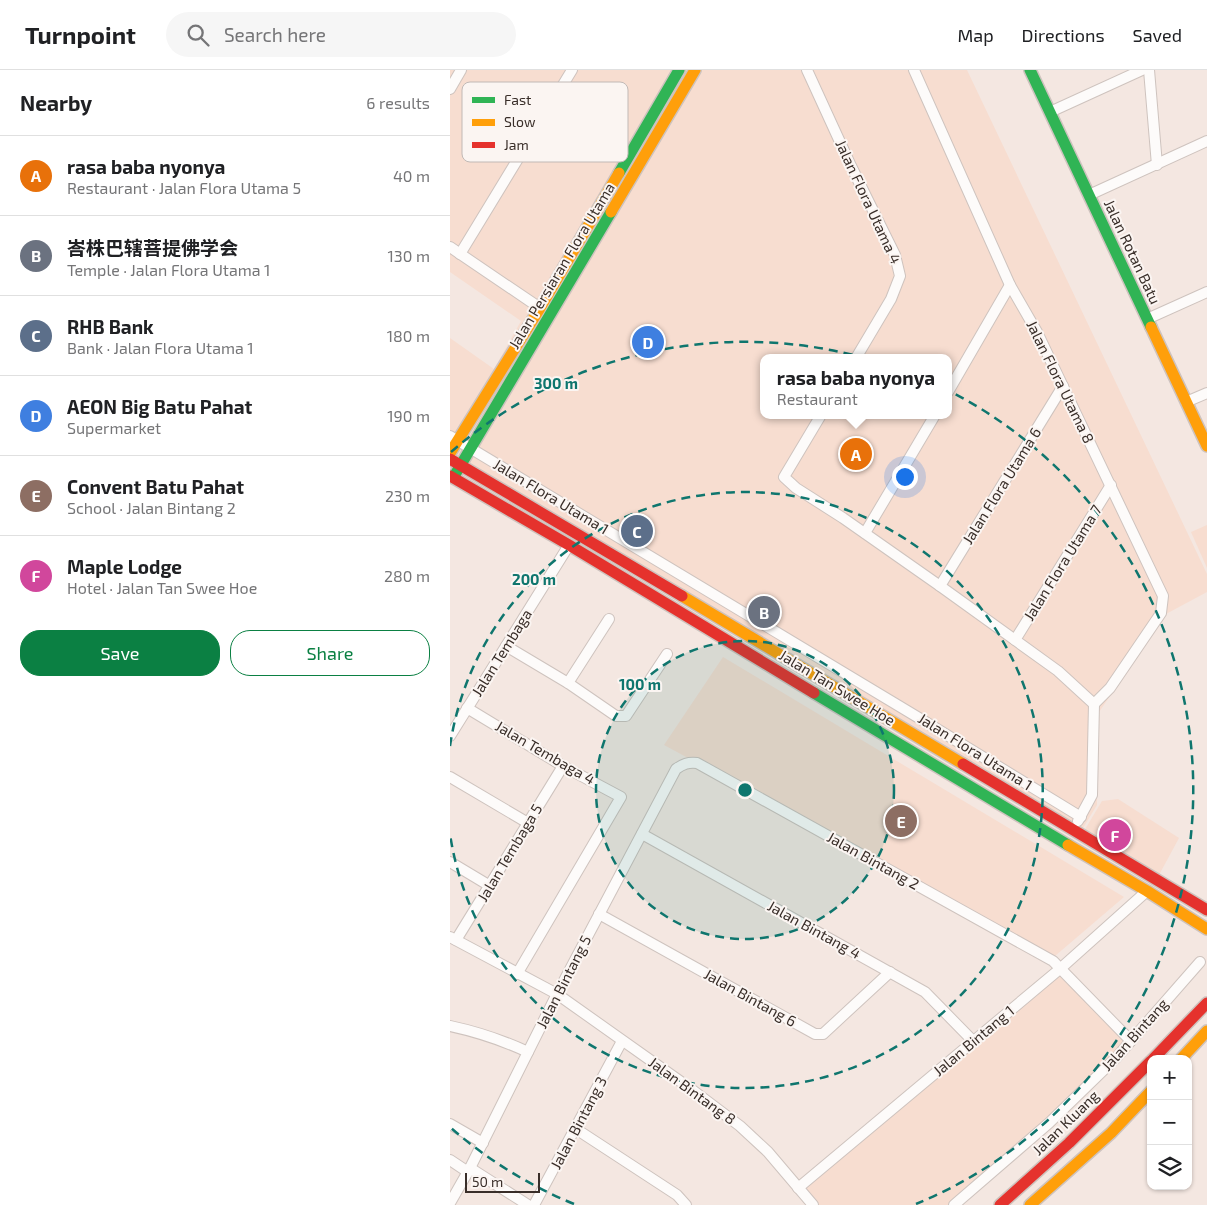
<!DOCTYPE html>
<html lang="en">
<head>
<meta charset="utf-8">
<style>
	:root { --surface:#fff; --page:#f6f6f6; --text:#202124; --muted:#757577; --line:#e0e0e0; --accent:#0b8043 }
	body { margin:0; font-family:"Exo 2","Noto Sans SC",sans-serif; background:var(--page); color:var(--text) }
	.controls { position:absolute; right:15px; bottom:15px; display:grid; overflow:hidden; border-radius:10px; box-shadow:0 1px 4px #0004 }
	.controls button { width:45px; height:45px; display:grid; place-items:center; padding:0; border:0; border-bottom:1px solid var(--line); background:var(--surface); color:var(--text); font:25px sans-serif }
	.scale { position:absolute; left:15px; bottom:12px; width:75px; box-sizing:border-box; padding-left:5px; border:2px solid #392e29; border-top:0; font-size:14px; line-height:18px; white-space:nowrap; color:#392e29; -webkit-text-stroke:4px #fbf5f2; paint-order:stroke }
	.you { position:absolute; left:454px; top:406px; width:18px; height:18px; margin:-12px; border:4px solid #fff; border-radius:50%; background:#1a73e8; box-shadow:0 0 0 8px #1a73e833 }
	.badge { display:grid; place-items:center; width:32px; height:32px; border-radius:50%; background:var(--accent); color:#fff; font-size:16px; font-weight:700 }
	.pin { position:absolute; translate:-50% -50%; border:2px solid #fff; box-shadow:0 1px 5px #0006 }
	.popup { position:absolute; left:310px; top:284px; width:192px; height:65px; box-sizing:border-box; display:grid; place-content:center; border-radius:10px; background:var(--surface); filter:drop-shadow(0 1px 4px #0005); font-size:16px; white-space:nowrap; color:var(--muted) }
	.popup b { font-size:19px; color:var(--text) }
	.popup::after { content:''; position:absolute; left:50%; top:100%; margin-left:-10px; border:10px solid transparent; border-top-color:var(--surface) }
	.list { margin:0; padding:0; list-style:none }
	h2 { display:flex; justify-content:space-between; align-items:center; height:65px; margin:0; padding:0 20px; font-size:21px }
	h2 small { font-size:16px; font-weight:400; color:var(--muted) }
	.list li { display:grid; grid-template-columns:32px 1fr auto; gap:15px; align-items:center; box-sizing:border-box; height:80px; padding:0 20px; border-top:1px solid var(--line) }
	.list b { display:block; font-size:19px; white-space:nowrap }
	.list p { margin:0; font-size:16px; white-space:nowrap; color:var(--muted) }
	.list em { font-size:16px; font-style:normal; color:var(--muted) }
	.actions { display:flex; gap:10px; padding:15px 20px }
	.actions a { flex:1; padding:11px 0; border:1px solid var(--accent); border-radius:20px; text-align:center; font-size:18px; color:var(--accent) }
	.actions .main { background:var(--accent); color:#fff }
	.icon { flex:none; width:28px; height:28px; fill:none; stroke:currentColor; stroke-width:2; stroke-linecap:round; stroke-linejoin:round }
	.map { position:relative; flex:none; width:757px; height:1135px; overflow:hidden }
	header { display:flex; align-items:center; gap:30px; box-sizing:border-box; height:70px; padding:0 25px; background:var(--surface); border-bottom:1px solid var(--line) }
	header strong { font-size:24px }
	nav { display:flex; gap:28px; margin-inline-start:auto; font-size:18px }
	.search { width:350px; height:45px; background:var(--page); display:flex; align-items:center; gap:12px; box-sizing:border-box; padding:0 18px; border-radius:28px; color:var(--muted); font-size:19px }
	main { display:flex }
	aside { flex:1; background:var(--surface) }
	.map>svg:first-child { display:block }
</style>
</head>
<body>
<header>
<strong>Turnpoint</strong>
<div class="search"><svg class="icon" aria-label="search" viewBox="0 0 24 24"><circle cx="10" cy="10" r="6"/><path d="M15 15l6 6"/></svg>Search here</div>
<nav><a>Map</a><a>Directions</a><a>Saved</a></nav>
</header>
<main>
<aside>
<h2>Nearby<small>6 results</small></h2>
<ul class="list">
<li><span class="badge" style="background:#e8710a">A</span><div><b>rasa baba nyonya</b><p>Restaurant · Jalan Flora Utama 5</p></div><em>40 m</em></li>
<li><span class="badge" style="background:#6b7280">B</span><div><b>峇株巴辖菩提佛学会</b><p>Temple · Jalan Flora Utama 1</p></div><em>130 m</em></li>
<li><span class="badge" style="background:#5c6f8a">C</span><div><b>RHB Bank</b><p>Bank · Jalan Flora Utama 1</p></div><em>180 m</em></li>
<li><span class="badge" style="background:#3f7fe0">D</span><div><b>AEON Big Batu Pahat</b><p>Supermarket</p></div><em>190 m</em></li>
<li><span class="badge" style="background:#8d6e63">E</span><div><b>Convent Batu Pahat</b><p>School · Jalan Bintang 2</p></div><em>230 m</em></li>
<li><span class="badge" style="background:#d1479c">F</span><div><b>Maple Lodge</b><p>Hotel · Jalan Tan Swee Hoe</p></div><em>280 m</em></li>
</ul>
<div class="actions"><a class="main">Save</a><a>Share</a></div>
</aside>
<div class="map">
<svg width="757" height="1135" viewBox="0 0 757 1135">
	<rect width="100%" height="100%" fill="#f4e7e1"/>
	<g fill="#f7ddd0" fill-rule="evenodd">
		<path d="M0 0H517L757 504V522L716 544 647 645V735L630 763 0 383V268L44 299 71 251 0 202ZM314 288H498V345H314Z"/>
		<path d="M757 455V498L741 462Z"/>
		<path d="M273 587 674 827 605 886 214 675Z"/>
		<path d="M668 729 729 768 709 805 634 761 652 731Z"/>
		<path d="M612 894 687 971 509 1135H359L344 1117Z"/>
	</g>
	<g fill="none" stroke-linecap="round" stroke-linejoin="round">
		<g stroke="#cec3be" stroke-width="12">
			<g id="street">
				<path d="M357 0 401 96 445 185 450 206 441 229 406 288"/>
				<path d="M699 0 707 95"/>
				<path d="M0 19 11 0"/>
				<path d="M600 42 692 0"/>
				<path d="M639 125 757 71"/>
				<path d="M0 177 90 238"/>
				<path d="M10 184 122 0"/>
				<path d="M697 249 757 222"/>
				<path d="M498 322 560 215"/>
				<path d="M736 332 757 323"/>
				<path d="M371 345 334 407 346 418 393 448 490 516 608 601 644 634 660 618 711 543 713 526 587 262 560 215 464 0"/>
				<path d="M0 366 469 648 631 747"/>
				<path d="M415 463 485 345"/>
				<path d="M490 516 613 316"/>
				<path d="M565 570 661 415"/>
				<path d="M56 576 118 613 166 646H176L217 584"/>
				<path d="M118 613 159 549"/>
				<path d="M17 638 113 696 171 727 67 904"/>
				<path d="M0 666 119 475"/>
				<path d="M0 707 78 753"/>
				<path d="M628 751 642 725 644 634"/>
				<path d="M192 764 475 922 524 972"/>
				<path d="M0 792 40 816"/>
				<path d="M149 844 365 964H373L440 902"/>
				<path d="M0 867 107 924 241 1019 290 1056 318 1082 363 1135"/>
				<path d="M6 870 113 696"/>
				<path d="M0 956C28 962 52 970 78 982"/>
				<path d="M0 1054 33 1073"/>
				<path d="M126 1059 227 1125 236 1135"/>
				<path d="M0 1090 18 1102"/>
				<path d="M20 1098 78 1135"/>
				<path d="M348 1118 611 898 697 821"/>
				<path d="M0 1133 20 1098 107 924 226 699C233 694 238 692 247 693L603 891 681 971"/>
				<path d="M84 1135 172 971"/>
				<path d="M504 1135 599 1053 666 988 750 892"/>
			</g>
		</g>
		<g stroke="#cec3be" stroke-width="14">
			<g id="fast">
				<path d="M580 0 701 257"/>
				<path d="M169 103 229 0"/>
				<path d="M6 403 161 142"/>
				<path d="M364 623 618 775"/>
			</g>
		</g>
		<g stroke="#cec3be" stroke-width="14">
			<g id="slow">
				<path d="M161 142 245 0"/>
				<path d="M701 257 757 376"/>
				<path d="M0 383 90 238 169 103"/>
				<path d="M232 526 513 694"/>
				<path d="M618 775 697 821 757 859"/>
				<path d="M731 989 757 961"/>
				<path d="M580 1135 661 1063 701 1021"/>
			</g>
		</g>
		<g stroke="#cec3be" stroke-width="14">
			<g id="jam">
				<path d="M0 389 232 526"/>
				<path d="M0 406 119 475 364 623"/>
				<path d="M513 694 757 840"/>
				<path d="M703 989 757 933"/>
				<path d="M550 1135 619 1073 701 991"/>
			</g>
		</g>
		<use href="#street" stroke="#fdfbfa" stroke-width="10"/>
		<use href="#fast" stroke="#30b455" stroke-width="11"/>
		<use href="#slow" stroke="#ff9f0a" stroke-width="11"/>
		<use href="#jam" stroke="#e5322d" stroke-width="11"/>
	</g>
	<circle cx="295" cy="720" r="149" fill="#0f766e" fill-opacity=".12"/>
	<g fill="none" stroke="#0f766e" stroke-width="2.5" stroke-dasharray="9 6">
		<circle cx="295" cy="720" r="149"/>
		<path d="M0 676A298 298 0 1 1 0 764"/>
		<path d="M124 1134A448 448 0 0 1 1 1058M1 382A448 448 0 1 1 466 1134"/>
	</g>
	<g text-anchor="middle" stroke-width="4" stroke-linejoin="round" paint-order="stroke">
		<g font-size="15" fill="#392e29" stroke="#fbf5f2">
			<text transform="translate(418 132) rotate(65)" y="5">Jalan Flora Utama 4</text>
			<text transform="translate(682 182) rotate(65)" y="5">Jalan Rotan Batu</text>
			<text transform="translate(112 196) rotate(-59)" y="5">Jalan Persiaran Flora Utama</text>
			<text transform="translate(610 312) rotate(64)" y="5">Jalan Flora Utama 8</text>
			<text transform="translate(552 416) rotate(-58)" y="5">Jalan Flora Utama 6</text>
			<text transform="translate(101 427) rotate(31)" y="5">Jalan Flora Utama 1</text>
			<text transform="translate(613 493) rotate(-58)" y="5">Jalan Flora Utama 7</text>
			<text transform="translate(52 583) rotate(-58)" y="5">Jalan Tembaga</text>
			<text transform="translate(387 618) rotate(31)" y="5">Jalan Tan Swee Hoe</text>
			<text transform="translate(525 682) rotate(32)" y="5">Jalan Flora Utama 1</text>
			<text transform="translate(95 683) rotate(30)" y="5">Jalan Tembaga 4</text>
			<text transform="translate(60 783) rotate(-59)" y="5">Jalan Tembaga 5</text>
			<text transform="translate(423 791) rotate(29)" y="5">Jalan Bintang 2</text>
			<text transform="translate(364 860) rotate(29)" y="5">Jalan Bintang 4</text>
			<text transform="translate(114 912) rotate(-63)" y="5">Jalan Bintang 5</text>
			<text transform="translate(300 928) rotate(29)" y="5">Jalan Bintang 6</text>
			<text transform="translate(685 965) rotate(-48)" y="5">Jalan Bintang</text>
			<text transform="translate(524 971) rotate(-40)" y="5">Jalan Bintang 1</text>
			<text transform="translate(242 1021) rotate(36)" y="5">Jalan Bintang 8</text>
			<text transform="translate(129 1053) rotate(-62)" y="5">Jalan Bintang 3</text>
			<text transform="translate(616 1053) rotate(-44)" y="5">Jalan Kluang</text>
		</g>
	</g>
	<rect x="12" y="12" width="166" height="80" rx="8" fill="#fbf5f2" stroke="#c1b9b6" stroke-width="1"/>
	<rect x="22" y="27" width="23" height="6" fill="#30b455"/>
	<rect x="22" y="49" width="23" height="7" fill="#ff9f0a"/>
	<rect x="22" y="72" width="23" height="6" fill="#e5322d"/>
	<g font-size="14" fill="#392e29">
		<text x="54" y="35">Fast</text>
		<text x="54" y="57">Slow</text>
		<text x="54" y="80">Jam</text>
	</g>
	<circle cx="295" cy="720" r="8" fill="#0f766e" stroke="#fbf5f2" stroke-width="2.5"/>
	<g font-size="15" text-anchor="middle" font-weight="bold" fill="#0f766e" stroke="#fbf5f2" stroke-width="4" stroke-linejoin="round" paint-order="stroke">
		<text x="106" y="319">300 m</text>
		<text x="84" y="515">200 m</text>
		<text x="190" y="620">100 m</text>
	</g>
</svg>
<div class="controls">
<button>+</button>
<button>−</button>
<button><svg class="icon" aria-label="layers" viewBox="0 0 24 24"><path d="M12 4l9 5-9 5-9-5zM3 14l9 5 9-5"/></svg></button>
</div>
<div class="scale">50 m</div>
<div class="you"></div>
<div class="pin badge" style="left:406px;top:384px;background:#e8710a">A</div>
<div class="popup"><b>rasa baba nyonya</b>Restaurant</div>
<div class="pin badge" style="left:314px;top:542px;background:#6b7280">B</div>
<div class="pin badge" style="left:187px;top:461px;background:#5c6f8a">C</div>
<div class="pin badge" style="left:198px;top:272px;background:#3f7fe0">D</div>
<div class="pin badge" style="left:451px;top:751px;background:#8d6e63">E</div>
<div class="pin badge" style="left:665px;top:765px;background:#d1479c">F</div>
</div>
</main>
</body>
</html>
